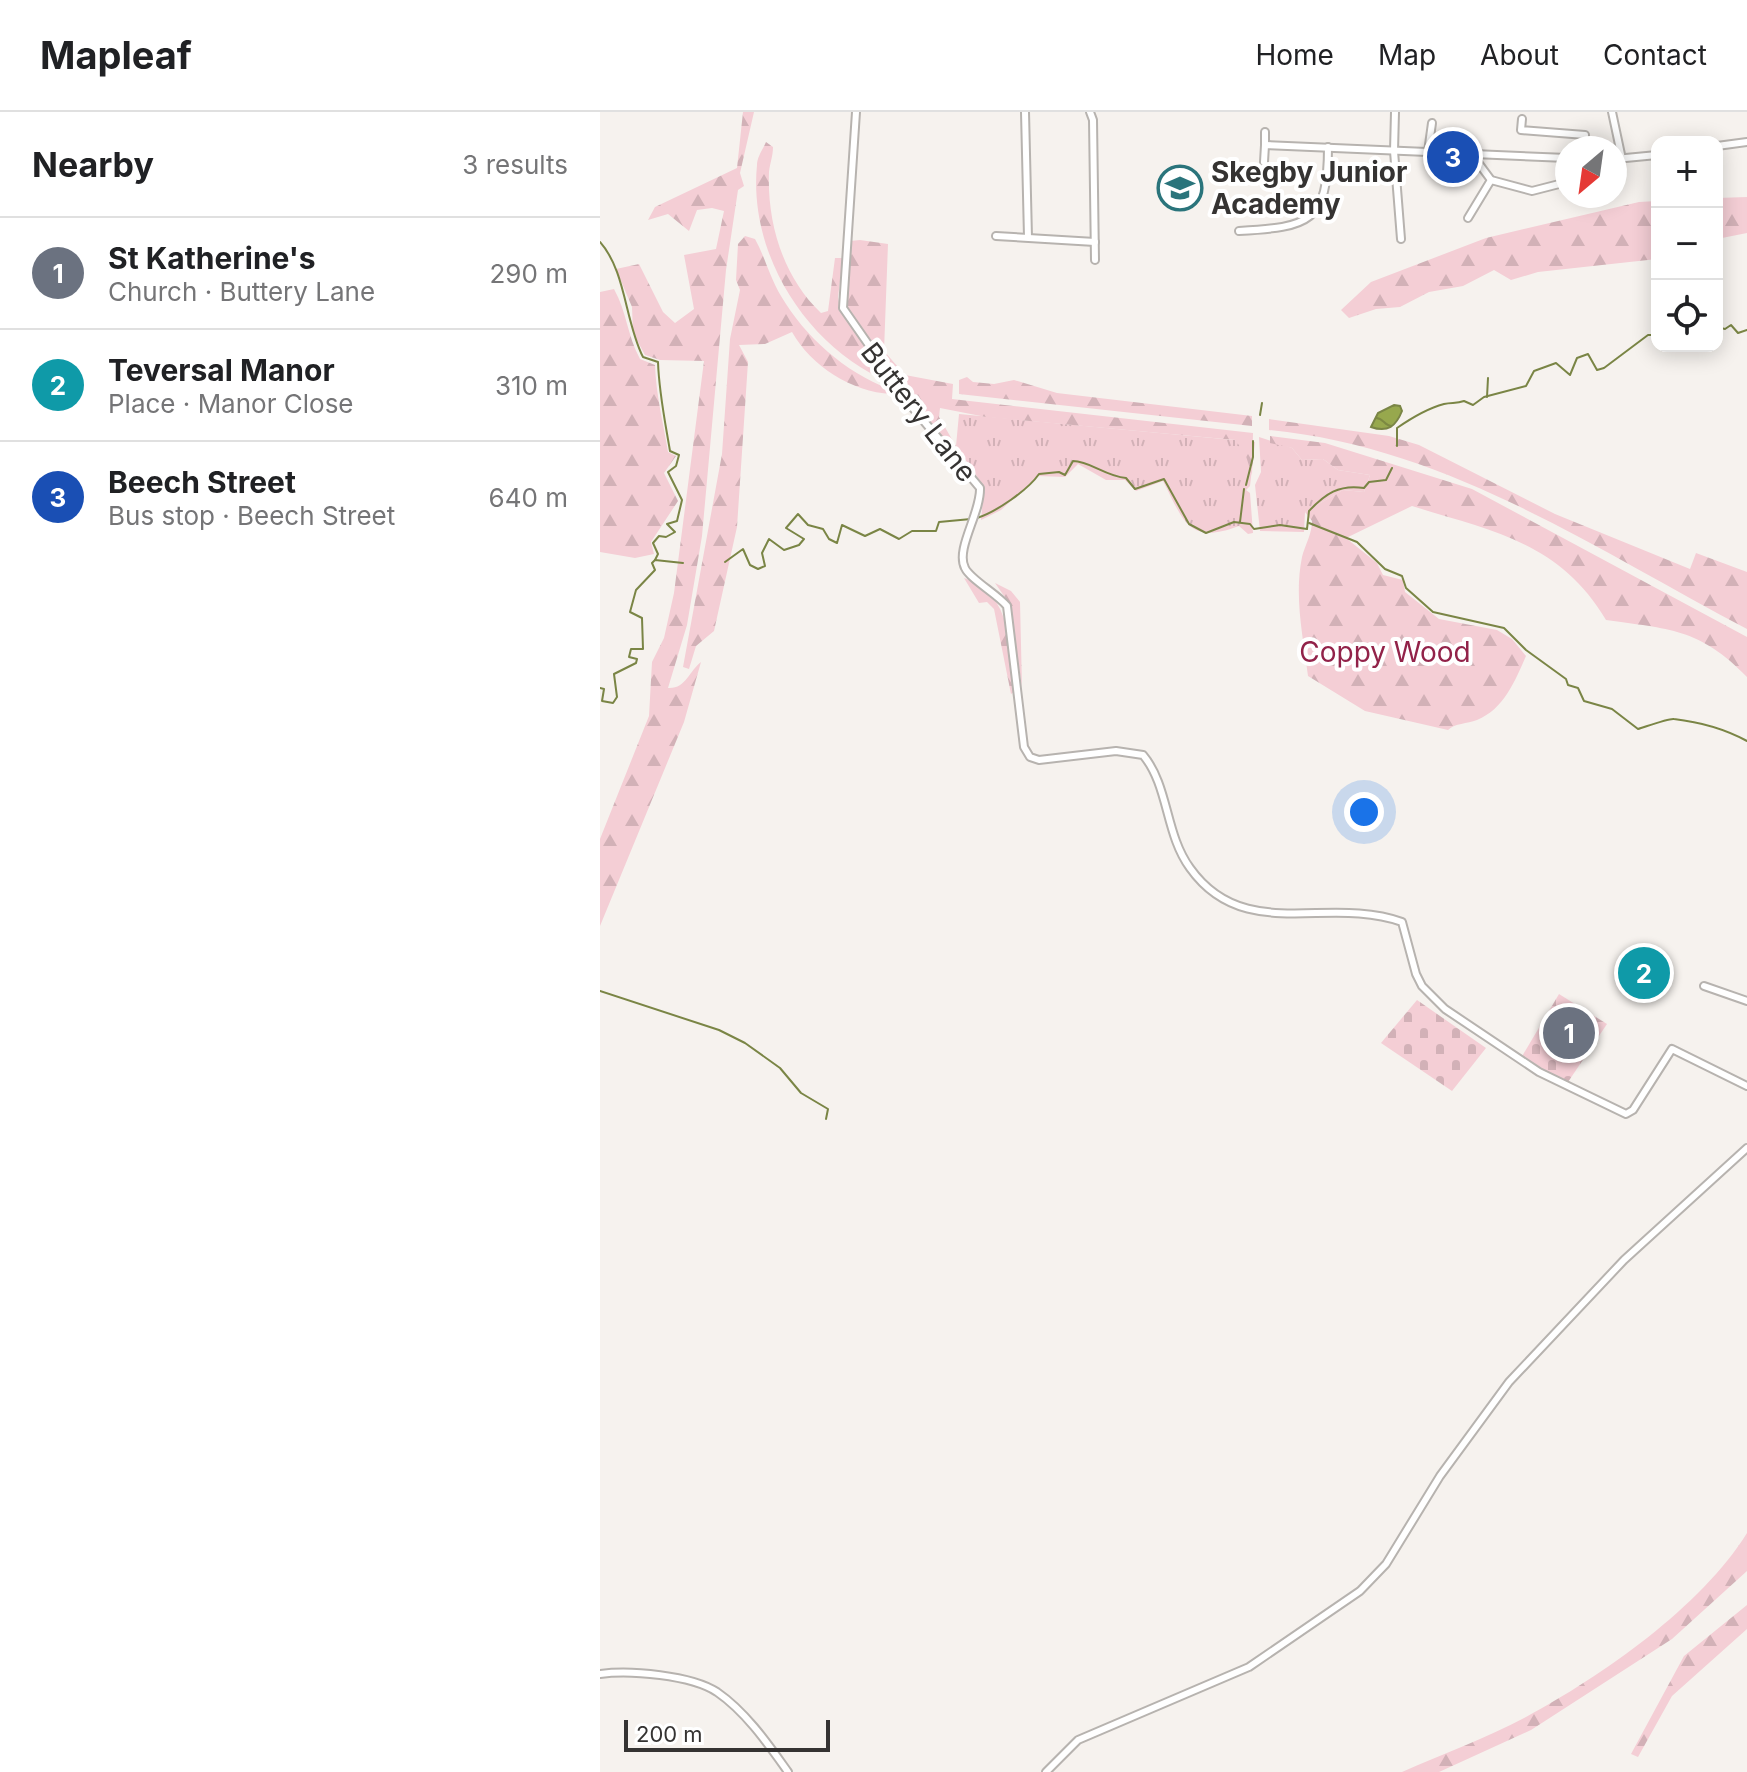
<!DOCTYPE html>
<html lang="en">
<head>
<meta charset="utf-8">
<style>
	:root { --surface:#fff; --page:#f2f2f2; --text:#202124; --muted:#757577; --line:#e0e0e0; --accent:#db2777 }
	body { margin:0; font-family:Inter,sans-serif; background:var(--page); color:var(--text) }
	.controls { position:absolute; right:24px; top:24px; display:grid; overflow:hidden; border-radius:16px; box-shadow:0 4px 20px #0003 }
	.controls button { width:72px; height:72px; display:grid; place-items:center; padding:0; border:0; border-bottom:2px solid var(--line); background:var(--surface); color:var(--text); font:40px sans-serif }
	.compass { position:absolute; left:955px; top:24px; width:72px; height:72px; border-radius:50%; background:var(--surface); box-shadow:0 4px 20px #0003; rotate:209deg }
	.scale { position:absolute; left:24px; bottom:20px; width:206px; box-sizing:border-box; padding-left:8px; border:4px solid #353332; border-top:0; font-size:22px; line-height:28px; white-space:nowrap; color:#353332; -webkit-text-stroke:6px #fff; paint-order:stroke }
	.you { position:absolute; left:764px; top:700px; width:28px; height:28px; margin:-20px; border:6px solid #fff; border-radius:50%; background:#1a73e8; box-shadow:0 0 0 12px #1a73e833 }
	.badge { display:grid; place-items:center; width:52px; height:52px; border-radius:50%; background:var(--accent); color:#fff; font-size:26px; font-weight:700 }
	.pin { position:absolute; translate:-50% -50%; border:4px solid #fff; box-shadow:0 2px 8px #0006 }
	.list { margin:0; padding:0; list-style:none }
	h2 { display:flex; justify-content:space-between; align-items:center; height:104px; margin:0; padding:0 32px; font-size:34px }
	h2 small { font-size:26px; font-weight:400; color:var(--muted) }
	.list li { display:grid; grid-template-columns:52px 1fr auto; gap:24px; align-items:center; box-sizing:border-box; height:112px; padding:0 32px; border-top:2px solid var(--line) }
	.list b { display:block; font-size:30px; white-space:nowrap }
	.list p { margin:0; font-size:26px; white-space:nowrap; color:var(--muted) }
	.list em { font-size:26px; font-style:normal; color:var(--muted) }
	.icon { flex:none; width:44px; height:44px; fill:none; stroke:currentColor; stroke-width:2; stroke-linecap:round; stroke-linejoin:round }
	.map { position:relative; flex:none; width:1147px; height:1660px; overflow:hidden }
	header { display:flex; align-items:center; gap:48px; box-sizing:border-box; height:112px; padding:0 40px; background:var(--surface); border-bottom:2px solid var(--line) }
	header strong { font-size:38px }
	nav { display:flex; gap:44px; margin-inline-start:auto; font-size:28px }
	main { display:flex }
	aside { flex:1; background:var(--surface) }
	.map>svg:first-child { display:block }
</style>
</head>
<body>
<header>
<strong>Mapleaf</strong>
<nav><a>Home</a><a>Map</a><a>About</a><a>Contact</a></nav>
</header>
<main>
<aside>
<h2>Nearby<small>3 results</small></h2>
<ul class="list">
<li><span class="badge" style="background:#6b7280">1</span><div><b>St Katherine's</b><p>Church · Buttery Lane</p></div><em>290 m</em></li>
<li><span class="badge" style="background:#0f9aa8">2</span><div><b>Teversal Manor</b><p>Place · Manor Close</p></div><em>310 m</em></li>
<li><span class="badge" style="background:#1a4fb4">3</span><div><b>Beech Street</b><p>Bus stop · Beech Street</p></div><em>640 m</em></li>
</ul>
</aside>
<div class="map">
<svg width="1147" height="1660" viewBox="0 0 1147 1660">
	<defs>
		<pattern id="grass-tufts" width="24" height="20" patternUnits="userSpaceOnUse" patternTransform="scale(2)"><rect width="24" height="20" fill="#f4ced5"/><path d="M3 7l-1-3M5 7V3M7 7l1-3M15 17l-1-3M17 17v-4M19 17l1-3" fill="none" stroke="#d2b1b7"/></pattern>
		<pattern id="forest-firs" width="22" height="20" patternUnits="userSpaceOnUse" patternTransform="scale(2)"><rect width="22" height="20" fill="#f4ced5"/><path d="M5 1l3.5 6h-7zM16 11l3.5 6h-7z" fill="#d2b1b7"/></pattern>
		<pattern id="cemetery-stones" width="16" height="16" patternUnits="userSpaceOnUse" patternTransform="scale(2)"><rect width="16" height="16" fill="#f4ced5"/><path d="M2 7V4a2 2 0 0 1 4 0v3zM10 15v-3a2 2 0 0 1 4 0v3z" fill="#d2b1b7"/></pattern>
		<pattern id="water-waves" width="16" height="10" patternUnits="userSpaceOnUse" patternTransform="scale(2)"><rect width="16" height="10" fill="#97a84d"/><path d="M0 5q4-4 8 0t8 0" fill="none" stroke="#7c8941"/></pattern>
	</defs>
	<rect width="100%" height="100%" fill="#f6f2ee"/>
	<g fill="url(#grass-tufts)">
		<path d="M359 302 655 330 650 374 646 378 650 381 653 421 648 422 639 414C589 433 584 410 563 369L536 379 525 368H506L478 352 465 365 438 364 401 398 381 408 384 375 356 334Z"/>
		<path d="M659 325 692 336 702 348 723 347 738 358 770 363 764 380 743 378 705 400 704 420 660 419 655 373 661 360Z"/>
	</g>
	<g fill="url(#forest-firs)">
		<path d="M143 0H154L140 61 144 74 138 78 126 158 102 424 87 513 68 576C86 577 89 559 101 550L84 610 0 814V727L49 604 52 550 64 526 74 481 104 249 60 248 45 243 33 221 32 195 16 157 39 152 63 200 75 211 94 197 84 143 116 137 124 99 112 96 97 98 89 119 68 102 48 108 55 95 137 56Z"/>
		<path d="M166 30 173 35C173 44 170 51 169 60 167 111 183 165 221 201L228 199 235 146H243L238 185 241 200 291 271C208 237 148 143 157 53 157 45 163 37 166 30Z"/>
		<path d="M1147 85V121L1117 127V86Z"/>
		<path d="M1057 89V147L938 160 911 168 894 158 863 174 829 180 800 195 776 197 749 206 741 198 771 170 886 126 1039 90Z"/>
		<path d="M145 124 155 127C165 145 170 166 181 184 205 225 245 260 289 277L291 282C252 280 211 254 192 220L165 232 139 233 148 250 137 415 114 519 96 534 89 557 83 555 122 342 130 227 140 178 136 168 138 132Z"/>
		<path d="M260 128 288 132 284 239 305 263 353 272 352 287 653 321 652 363 645 341 635 328 386 305 340 296 339 305 360 341 356 342 311 290 244 195 250 129Z"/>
		<path d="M14 177C27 200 27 223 40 247L55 253C56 283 63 310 68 340L76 344 64 361 78 389 51 430 54 442 35 446 0 440V180Z"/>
		<path d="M367 265 373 270 394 272 414 268 457 281 652 304V314L359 282V268Z"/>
		<path d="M669 307 789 324 819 333 955 402 1090 457 1096 441 1147 460V517C994 436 846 335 669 318Z"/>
		<path d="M670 324 725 331 872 377 1147 525V565C1100 516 1068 517 1006 508 960 430 892 419 812 394L746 426 777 451 783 463 803 468 805 480 839 507 897 518 912 527 926 544C915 569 904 597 877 608 867 612 855 611 848 618L765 599 708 564C703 525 694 484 702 445 705 433 712 422 712 409L705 400 743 378 764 380 770 363 738 358 723 347 702 348 692 336 670 331Z"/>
		<path d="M364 466C415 484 408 535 414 580L411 582 394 497 387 490 379 491Z"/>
		<path d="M395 471 411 479 420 490 422 575 409 491Z"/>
		<path d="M1147 1421V1459L1072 1527 931 1618 839 1660H802C843 1642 886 1626 926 1605 1002 1564 1101 1495 1147 1421Z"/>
		<path d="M1147 1493V1517L1072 1584 1038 1645 1031 1642 1084 1544Z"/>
	</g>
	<g fill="url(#cemetery-stones)">
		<path d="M959 882 1007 912 966 973 921 946Z"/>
		<path d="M817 888 886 936 852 979 781 931Z"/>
	</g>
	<path fill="url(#water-waves)" stroke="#7a8545" stroke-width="2" d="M794 293 800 294 802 299C796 314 788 321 771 315L778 301Z"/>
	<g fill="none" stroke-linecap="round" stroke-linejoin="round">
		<g stroke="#7a8545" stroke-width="2">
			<path d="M0 130C26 159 25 210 43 245L58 250C59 281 65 309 70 339L79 343 76 354 68 360 82 388 77 409 67 412 75 420 66 425 59 424 53 431 58 442 55 448"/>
			<path d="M1117 215 1125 217 1131 213 1138 221 1147 218"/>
			<path d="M887 285 888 266"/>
			<path d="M660 303 662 291"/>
			<path d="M797 334V316C810 307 829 296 844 292 852 290 856 292 864 289L873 293 884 285 926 274 934 259 956 251 970 263 977 246 988 242 997 258 1004 256 1048 223H1057"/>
			<path d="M646 373 653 345V329"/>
			<path d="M377 406C396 400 428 378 439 362L459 360 465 363 473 349C490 349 505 364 526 366L535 377 564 367 589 412 606 421 634 410 650 412 654 417 680 413 707 417 709 399C725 382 739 372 764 376L769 370 786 368 792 356"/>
			<path d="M640 410 644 377"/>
			<path d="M709 411 757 430 785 457 802 464 806 476 833 500 904 516 926 538 966 567 968 573 978 576 984 589 1012 597 1038 617C1045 615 1069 606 1074 607 1100 610 1123 616 1147 629"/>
			<path d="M125 450 143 437 150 453 158 457 165 454 162 441 169 427 184 438 199 433 204 427 186 416 198 402 208 413 223 417 229 427 237 431 242 413 265 424 280 417 299 427 312 419H336L339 410 371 407"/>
			<path d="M0 576 4 577 2 589 13 591 17 585 14 562 36 551 37 547 29 545 31 537H43L42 506 30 500 36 478 55 458 52 451 55 448 83 451"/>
			<path d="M0 879 119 918 145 931 180 956 201 981 228 997 226 1007"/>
		</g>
		<g stroke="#b7b3af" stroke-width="10">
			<g id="minor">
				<path d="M256 0 243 196 312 295 380 376C381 401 355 437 365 456 370 467 397 482 407 494L424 635 430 645 439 648 516 639 543 643C569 674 565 722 590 756 644 832 728 783 802 810L816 862 822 874 845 897 939 960 1026 1002 1033 998 1072 937 1147 974"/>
				<path d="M425 0 428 125"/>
				<path d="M490 0 493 8 495 148"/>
				<path d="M795 0 794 39 801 127"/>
				<path d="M1012 0 1022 47"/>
				<path d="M922 7 921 18 985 23 984 36"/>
				<path d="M665 33V20"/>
				<path d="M1117 34 1147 30"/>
				<path d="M828 40 832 11"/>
				<path d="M871 41 891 68 932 79 967 70"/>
				<path d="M1015 47 1057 43"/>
				<path d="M664 50 665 33 967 46"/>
				<path d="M868 106 891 68"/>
				<path d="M639 119C709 115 728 111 728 35"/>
				<path d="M396 124 495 130"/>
				<path d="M1104 874 1147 889"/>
				<path d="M0 1562C30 1558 91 1563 117 1580 146 1600 168 1632 188 1660"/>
				<path d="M446 1660 478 1628 649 1555 760 1479 786 1452 840 1364 909 1270 1024 1148 1147 1036"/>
			</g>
		</g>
		<use href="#minor" stroke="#fff" stroke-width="6"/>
	</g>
	<defs>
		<g id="school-ring" transform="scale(2.3)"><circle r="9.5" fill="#fff" stroke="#2a747b" stroke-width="1.5"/><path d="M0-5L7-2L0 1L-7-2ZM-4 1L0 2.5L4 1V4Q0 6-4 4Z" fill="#2a747b"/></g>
	</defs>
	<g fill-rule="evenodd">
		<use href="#school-ring" x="580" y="76"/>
	</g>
	<g text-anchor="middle" stroke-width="8" stroke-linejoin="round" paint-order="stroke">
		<g font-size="28" font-weight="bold" fill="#353332" stroke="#fff" text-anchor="start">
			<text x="611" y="70">Skegby Junior<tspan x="611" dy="32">Academy</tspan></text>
		</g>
		<g font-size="28" fill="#353332" stroke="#fff">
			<text transform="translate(319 300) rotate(52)" y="10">Buttery Lane</text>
		</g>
		<g font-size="28" fill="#922249" stroke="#fff">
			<text x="785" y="550">Coppy Wood</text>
		</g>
	</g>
</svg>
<div class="controls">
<button>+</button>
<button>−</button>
<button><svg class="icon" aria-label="locate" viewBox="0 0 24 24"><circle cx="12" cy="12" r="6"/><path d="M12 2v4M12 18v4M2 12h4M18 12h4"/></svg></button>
</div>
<svg class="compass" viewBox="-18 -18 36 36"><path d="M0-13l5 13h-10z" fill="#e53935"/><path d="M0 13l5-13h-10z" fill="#757577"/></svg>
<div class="scale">200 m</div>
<div class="you"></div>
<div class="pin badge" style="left:969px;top:921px;background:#6b7280">1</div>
<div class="pin badge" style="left:1044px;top:861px;background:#0f9aa8">2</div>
<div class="pin badge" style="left:853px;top:45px;background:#1a4fb4">3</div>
</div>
</main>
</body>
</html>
